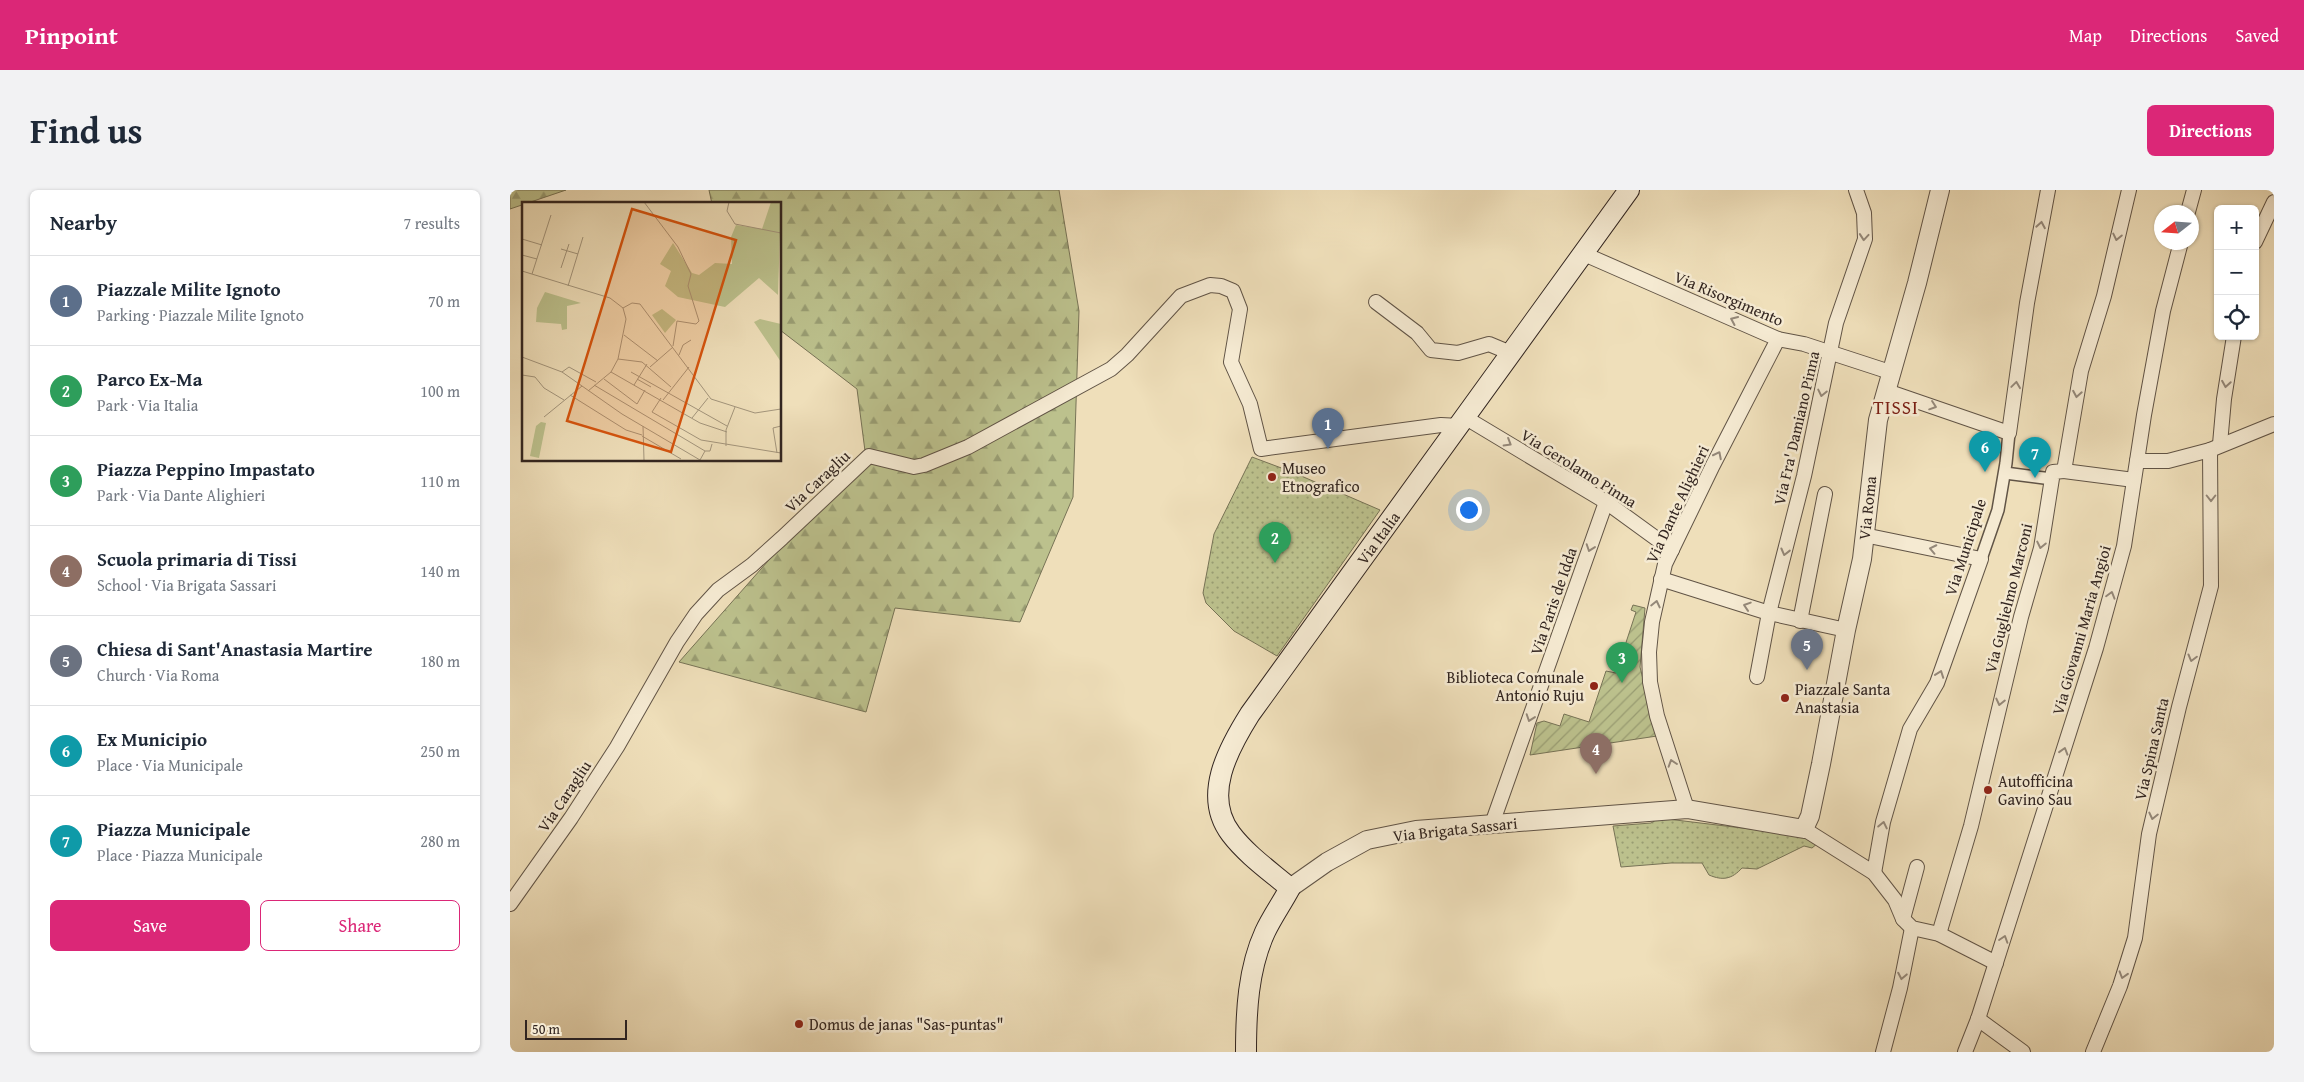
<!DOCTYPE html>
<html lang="en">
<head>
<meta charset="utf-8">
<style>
	:root { --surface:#fff; --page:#f2f2f3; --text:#1f2937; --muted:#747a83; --line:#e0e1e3; --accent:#db2777 }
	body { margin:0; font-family:"Gentium Book Plus",serif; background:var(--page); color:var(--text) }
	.controls { position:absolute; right:15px; top:15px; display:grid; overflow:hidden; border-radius:8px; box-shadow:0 1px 4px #0004 }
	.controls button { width:45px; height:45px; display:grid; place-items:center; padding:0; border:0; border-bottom:1px solid var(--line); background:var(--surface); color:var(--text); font:25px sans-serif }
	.compass { position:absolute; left:1644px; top:15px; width:45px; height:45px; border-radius:50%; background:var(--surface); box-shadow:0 1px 4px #0004; rotate:253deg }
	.scale { position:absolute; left:15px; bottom:12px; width:102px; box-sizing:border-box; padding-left:5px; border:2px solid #322520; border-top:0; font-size:14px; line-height:18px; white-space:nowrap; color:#322520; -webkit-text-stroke:4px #f5ead2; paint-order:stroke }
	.you { position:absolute; left:958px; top:319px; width:18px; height:18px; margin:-12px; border:4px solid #fff; border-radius:50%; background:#1a73e8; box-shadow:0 0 0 8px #1a73e833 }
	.badge { display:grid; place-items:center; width:32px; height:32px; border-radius:50%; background:var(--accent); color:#fff; font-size:16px; font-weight:700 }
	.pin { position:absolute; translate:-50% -41px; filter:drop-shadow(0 1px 2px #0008) }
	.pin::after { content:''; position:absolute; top:26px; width:18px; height:15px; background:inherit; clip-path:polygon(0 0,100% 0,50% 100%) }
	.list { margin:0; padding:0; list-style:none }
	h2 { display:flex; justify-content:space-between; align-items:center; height:65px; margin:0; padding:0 20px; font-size:21px }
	h2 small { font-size:16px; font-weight:400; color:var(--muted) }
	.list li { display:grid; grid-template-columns:32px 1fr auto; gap:15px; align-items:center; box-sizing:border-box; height:90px; padding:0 20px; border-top:1px solid var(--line) }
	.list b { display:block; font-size:19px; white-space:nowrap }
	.list p { margin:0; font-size:16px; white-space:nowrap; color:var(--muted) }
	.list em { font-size:16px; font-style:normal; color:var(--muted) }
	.actions { display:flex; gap:10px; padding:15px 20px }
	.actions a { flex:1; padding:11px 0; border:1px solid var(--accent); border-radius:8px; text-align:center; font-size:18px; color:var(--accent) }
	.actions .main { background:var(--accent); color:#fff }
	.icon { flex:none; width:28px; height:28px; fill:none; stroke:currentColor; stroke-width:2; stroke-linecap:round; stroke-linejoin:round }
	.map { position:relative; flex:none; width:1764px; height:862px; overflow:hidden; border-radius:8px }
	header { display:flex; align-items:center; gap:30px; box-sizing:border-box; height:70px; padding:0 25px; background:var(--accent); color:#fff }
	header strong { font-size:24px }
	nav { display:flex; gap:28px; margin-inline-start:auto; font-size:18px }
	.intro { display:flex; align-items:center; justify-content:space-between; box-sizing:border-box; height:120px; padding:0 30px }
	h1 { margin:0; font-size:35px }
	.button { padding:12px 22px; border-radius:8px; background:var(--accent); color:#fff; font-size:18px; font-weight:700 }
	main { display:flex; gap:30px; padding:0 30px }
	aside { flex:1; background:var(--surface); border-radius:8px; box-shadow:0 1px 4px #0004 }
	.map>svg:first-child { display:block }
</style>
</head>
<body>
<header>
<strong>Pinpoint</strong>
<nav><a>Map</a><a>Directions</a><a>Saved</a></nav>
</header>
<div class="intro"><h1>Find us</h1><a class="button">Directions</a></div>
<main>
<aside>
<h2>Nearby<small>7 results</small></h2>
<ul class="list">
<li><span class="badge" style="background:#5c6f8a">1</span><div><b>Piazzale Milite Ignoto</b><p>Parking · Piazzale Milite Ignoto</p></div><em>70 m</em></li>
<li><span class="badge" style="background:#2e9e5b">2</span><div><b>Parco Ex-Ma</b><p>Park · Via Italia</p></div><em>100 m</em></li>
<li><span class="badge" style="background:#2e9e5b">3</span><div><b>Piazza Peppino Impastato</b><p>Park · Via Dante Alighieri</p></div><em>110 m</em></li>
<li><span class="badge" style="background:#8d6e63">4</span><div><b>Scuola primaria di Tissi</b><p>School · Via Brigata Sassari</p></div><em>140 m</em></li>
<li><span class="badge" style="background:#6b7280">5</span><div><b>Chiesa di Sant'Anastasia Martire</b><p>Church · Via Roma</p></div><em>180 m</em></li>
<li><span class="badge" style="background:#0f9aa8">6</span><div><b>Ex Municipio</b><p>Place · Via Municipale</p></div><em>250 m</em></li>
<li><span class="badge" style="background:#0f9aa8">7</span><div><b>Piazza Municipale</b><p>Place · Piazza Municipale</p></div><em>280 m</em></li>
</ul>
<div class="actions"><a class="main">Save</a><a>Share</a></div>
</aside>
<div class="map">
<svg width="1764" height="862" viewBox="0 0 1764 862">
	<defs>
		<pattern id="grass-dots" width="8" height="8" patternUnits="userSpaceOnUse" patternTransform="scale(1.25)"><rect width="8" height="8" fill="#bcc18d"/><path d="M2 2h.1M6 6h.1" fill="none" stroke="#999d73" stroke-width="1.8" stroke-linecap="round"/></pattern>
		<pattern id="forest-firs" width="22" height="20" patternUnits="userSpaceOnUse" patternTransform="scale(1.25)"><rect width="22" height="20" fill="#bcc18d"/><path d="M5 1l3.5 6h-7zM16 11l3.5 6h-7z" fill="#999d73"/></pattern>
		<pattern id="garden-furrows" width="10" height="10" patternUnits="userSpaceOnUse" patternTransform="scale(1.25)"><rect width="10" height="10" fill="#bcc18d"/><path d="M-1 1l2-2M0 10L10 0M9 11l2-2" fill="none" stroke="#999d73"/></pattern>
	</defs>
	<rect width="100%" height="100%" fill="#efdfba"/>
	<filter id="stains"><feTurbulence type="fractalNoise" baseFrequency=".004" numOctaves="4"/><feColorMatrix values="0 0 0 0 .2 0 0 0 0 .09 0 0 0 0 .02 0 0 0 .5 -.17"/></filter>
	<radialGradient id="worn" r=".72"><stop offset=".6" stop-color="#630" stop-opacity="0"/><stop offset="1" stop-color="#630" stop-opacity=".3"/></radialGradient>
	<g fill="url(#grass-dots)" stroke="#777356">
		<path d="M742 267 782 282 870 320 767 466 724 441 696 413 693 403 704 344Z"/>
		<path d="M1149 628 1290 645 1308 653 1302 658 1294 656 1247 679 1232 678C1222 689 1213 691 1199 685L1192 673H1161L1111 677 1103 636 1141 633Z"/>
	</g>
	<g fill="url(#forest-firs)" stroke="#777356">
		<path d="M0 0H56L0 19Z"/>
		<path d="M199 0H549L569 121 563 307 510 432 385 418 356 522 169 472 355 261 347 199 270 140V14H202Z"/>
	</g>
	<path fill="url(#garden-furrows)" stroke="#777356" d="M1123 415 1135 418 1130 477 1147 546 1020 565 1027 533 1034 531 1050 536 1054 524 1079 532 1096 481 1106 483 1126 422 1121 420Z"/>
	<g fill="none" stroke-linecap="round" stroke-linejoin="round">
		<g stroke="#615446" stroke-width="14">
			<g id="pedestrian">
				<path d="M1495 283 1542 289"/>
				<path d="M1471 369 1488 320 1496 273 1499 243"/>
			</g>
		</g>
		<g stroke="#615446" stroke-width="16">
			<g id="minor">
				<path d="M1678 22 1684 0"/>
				<path d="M1745 52 1764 12"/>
				<path d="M1074 64 1268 149 1294 154 1383 183"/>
				<path d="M866 112 907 143 921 160 948 163 979 154 1003 164"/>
				<path d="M1377 201 1499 243 1517 113 1538 0"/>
				<path d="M956 228 1096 312 1162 360"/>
				<path d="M1710 254 1714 209 1724 146"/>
				<path d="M1627 271H1658L1700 260 1764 234"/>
				<path d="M1554 281 1624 290"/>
				<path d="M1354 345 1471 369 1427 493 1400 539 1373 632 1364 683"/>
				<path d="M1151 389 1259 423 1336 440"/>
				<path d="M1290 431 1315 304"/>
				<path d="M1247 487 1259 423 1294 286 1326 133 1355 49 1354 23 1346 0"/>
				<path d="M1177 619 1147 526 1140 492 1139 462 1142 432 1155 374 1203 275 1268 149"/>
				<path d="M982 634 1096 312"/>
				<path d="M1294 639 1364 683 1385 710 1393 729 1402 738 1429 744 1486 773"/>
				<path d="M0 714 61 628 107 557 167 452 186 424 208 400 242 375 272 348 359 266 404 277 414 275 458 257 601 179 617 165 671 106 700 95 711 96 723 101 730 119 721 172 740 214 751 259 931 235 950 236"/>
				<path d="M1393 729 1407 677"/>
				<path d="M1429 744 1461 636 1511 427 1531 358 1543 282 1554 281 1571 181 1594 106 1619 0"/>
				<path d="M1468 829 1513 862"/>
				<path d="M1373 862 1390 798 1402 738"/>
				<path d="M1455 862 1468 829 1586 458 1614 356 1634 225 1653 121 1671 52"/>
				<path d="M1583 862 1610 796 1625 748 1639 644 1669 517 1701 396 1700 260"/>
			</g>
		</g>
		<g stroke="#615446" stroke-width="20">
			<path id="tertiary" d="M780 698 817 672 857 650 906 640 1177 619 1294 639 1300 626 1311 574 1336 440 1352 369 1368 230 1407 93 1430 0"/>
		</g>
		<g stroke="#322520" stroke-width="22">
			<path id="secondary" d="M736 862C736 822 738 779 755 742 762 727 772 713 780 698 760 681 737 665 721 644 692 606 718 559 740 524L1119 0"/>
		</g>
		<use href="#pedestrian" stroke="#f5ead2" stroke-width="11"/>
		<use href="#minor" stroke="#f5ead2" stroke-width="14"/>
		<use href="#tertiary" stroke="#f5ead2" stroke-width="18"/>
		<use href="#secondary" stroke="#f5ead2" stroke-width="20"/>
	</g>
	<defs><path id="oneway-chevron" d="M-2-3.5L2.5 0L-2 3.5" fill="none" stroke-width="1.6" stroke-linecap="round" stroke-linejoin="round" transform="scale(1.25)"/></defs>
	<g stroke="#948879">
		<use href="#oneway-chevron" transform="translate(1531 35) rotate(-80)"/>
		<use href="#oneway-chevron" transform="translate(1354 47) rotate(95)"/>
		<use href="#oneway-chevron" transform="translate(1607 47) rotate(102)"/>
		<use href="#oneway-chevron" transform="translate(1224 130) rotate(-156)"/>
		<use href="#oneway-chevron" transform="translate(1716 194) rotate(99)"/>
		<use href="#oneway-chevron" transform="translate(1506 195) rotate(-82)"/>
		<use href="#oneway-chevron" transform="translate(1312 203) rotate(102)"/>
		<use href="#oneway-chevron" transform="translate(1567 204) rotate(100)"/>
		<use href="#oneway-chevron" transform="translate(1423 216) rotate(19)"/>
		<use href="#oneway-chevron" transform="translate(998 253) rotate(31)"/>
		<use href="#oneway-chevron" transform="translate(1208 265) rotate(-63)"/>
		<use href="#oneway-chevron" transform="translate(1701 308) rotate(90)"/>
		<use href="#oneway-chevron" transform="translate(1531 355) rotate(102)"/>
		<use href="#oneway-chevron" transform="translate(1080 358) rotate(109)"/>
		<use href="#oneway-chevron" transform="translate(1423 359) rotate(-168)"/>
		<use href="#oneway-chevron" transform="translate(1275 362) rotate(104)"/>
		<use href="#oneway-chevron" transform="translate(1601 405) rotate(-74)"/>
		<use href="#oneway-chevron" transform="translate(1146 414) rotate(-77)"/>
		<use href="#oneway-chevron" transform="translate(1237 416) rotate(-162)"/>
		<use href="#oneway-chevron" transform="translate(1682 468) rotate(105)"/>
		<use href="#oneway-chevron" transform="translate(1430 484) rotate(-70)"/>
		<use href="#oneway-chevron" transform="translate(1490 512) rotate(103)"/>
		<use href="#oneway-chevron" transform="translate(1020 528) rotate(109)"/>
		<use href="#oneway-chevron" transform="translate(1554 561) rotate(-73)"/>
		<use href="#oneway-chevron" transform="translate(1162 573) rotate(-108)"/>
		<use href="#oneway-chevron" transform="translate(1643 626) rotate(103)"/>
		<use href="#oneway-chevron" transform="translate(1373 635) rotate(-78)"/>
		<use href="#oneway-chevron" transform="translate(1494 749) rotate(-72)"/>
		<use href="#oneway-chevron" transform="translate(1613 785) rotate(107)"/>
		<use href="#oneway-chevron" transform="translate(1392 786) rotate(101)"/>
	</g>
	<g fill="#8f2418" stroke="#f5ead2" stroke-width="2">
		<circle cx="762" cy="287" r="5"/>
		<circle cx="1084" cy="496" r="5"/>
		<circle cx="1275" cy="508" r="5"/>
		<circle cx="1478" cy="600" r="5"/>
		<circle cx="289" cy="834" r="5"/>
	</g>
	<g text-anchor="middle" stroke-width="5" stroke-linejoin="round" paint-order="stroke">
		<g font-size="16" fill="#322520" stroke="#f5ead2">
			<text transform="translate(1219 108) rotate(23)" y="6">Via Risorgimento</text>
			<text transform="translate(1286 238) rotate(-77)" y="6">Via Fra' Damiano Pinna</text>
			<text transform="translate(1069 278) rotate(32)" y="6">Via Gerolamo Pinna</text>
			<text transform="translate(307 291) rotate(-43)" y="6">Via Caragliu</text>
			<text transform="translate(1167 314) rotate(-65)" y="6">Via Dante Alighieri</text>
			<text transform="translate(1357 318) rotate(-84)" y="6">Via Roma</text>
			<text transform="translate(868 348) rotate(-54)" y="6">Via Italia</text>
			<text transform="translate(1455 357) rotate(-72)" y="6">Via Municipale</text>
			<text transform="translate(1498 408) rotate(-76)" y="6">Via Guglielmo Marconi</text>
			<text transform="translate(1043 411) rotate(-71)" y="6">Via Paris de Idda</text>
			<text transform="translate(1571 440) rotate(-74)" y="6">Via Giovanni Maria Angioi</text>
			<text transform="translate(1641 559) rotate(-77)" y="6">Via Spina Santa</text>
			<text transform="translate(54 606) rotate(-56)" y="6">Via Caragliu</text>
			<text transform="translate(945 639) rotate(-6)" y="6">Via Brigata Sassari</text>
		</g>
		<g font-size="16" fill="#322520" stroke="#f5ead2" text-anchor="start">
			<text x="772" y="284">Museo<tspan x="772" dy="18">Etnografico</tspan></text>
			<text x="1074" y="493" text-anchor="end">Biblioteca Comunale<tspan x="1074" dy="18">Antonio Ruju</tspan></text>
			<text x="1285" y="505">Piazzale Santa<tspan x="1285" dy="18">Anastasia</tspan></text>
			<text x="1488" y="597">Autofficina<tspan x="1488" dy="18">Gavino Sau</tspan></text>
			<text x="299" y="840">Domus de janas "Sas-puntas"</text>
		</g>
		<g font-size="19" letter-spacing="1" fill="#7a1f14" stroke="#f5ead2">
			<text x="1386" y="224">TISSI</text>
		</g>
	</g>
	<g transform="translate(12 12)">
		<rect width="259" height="259" fill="#efdfba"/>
		<path d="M140 107 154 118 143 131 130 113Z" fill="#bcc18d"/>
		<path d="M249 0H259L256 93 237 76 203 105 156 95 143 84 149 69 138 62 151 41 170 71 177 73 193 61 210 62 209 35 214 23 240 27ZM23 90 59 101 45 104V127L40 128 39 122 14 120 15 106ZM238 117 259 122V160L232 120Z" fill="#bcc18d"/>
		<path d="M19 220 24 221 17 256 8 254 14 224Z" fill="#bcc18d"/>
		<path fill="none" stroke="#a3957c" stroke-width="1" d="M122 0 156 45 169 72 166 84 177 119 174 122 155 119 151 144M207 0 205 9 213 22 259 31M0 37 20 43M39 47 56 52M0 53 15 57M39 66 47 42M0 69 88 96 101 106 110 101 118 102 189 197 233 211 259 207M10 72 29 13M46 84 61 35M102 133 136 159M157 153 161 143 169 138M0 155 40 170 100 212 178 258M96 157 120 160 149 185M128 165 151 145M40 170 47 165 74 180M89 170 178 221 205 230M109 170 205 224M0 173 13 175 22 186 42 198M82 177 115 202 123 188M115 177 129 185M72 183 183 249M112 183 125 162M66 189 89 170 96 157 104 117 101 106M48 193 104 228 120 233M139 196 130 210 179 238 259 251M141 198 167 165M22 215 60 184M170 216 186 196M121 224 122 258M120 234 159 257M204 244V228L213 205M255 251 251 226 259 224M178 258 183 249H188L190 242"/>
		<path fill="#d6540e" fill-opacity="0.15" stroke="#d6540e" stroke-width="2.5" d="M110 7 214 38 149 250 45 219Z"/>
		<rect width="259" height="259" fill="none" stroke="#322520" stroke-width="2.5"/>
	</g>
	<rect width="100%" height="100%" filter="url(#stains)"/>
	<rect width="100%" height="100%" fill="url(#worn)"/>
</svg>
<div class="controls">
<button>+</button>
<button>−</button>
<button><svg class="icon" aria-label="locate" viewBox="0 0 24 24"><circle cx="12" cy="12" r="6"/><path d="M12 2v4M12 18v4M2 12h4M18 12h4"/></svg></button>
</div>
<svg class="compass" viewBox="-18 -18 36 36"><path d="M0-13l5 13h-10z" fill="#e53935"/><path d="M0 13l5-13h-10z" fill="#747a83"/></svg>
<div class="scale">50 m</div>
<div class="you"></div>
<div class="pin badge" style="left:818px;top:259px;background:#5c6f8a">1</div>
<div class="pin badge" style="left:765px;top:373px;background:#2e9e5b">2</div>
<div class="pin badge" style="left:1112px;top:493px;background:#2e9e5b">3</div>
<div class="pin badge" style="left:1086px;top:584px;background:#8d6e63">4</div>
<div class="pin badge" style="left:1297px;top:480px;background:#6b7280">5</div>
<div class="pin badge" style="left:1475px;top:282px;background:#0f9aa8">6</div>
<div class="pin badge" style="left:1525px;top:288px;background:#0f9aa8">7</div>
</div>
</main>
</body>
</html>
